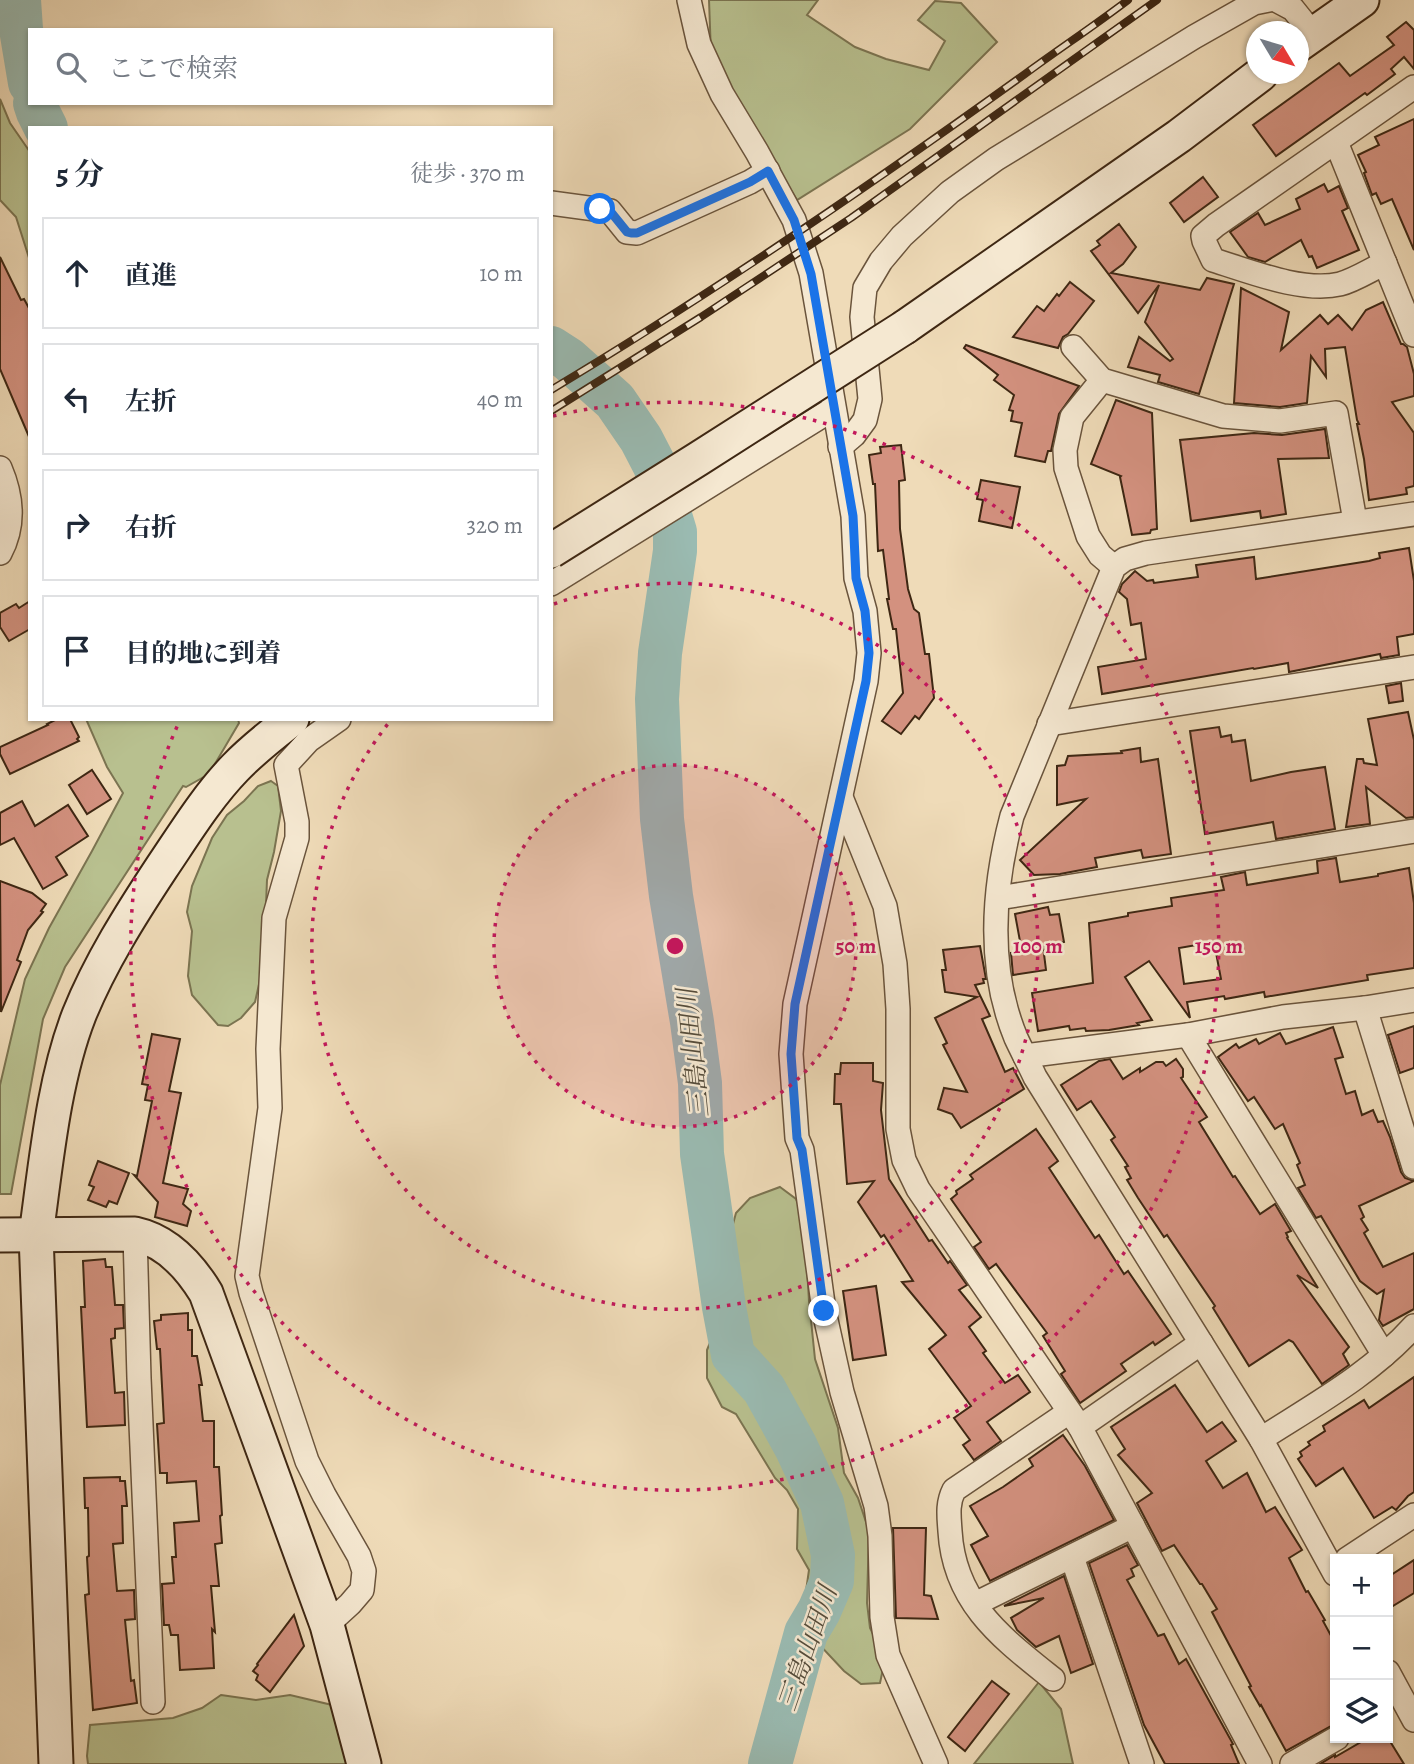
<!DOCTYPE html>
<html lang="ja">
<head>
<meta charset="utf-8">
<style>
	:root { --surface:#fff; --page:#f2f2f3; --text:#1f2937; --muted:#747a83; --line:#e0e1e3 }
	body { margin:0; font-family:Alegreya,"Noto Serif JP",serif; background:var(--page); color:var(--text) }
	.controls { position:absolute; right:21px; bottom:21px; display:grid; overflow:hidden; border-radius:0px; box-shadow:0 2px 5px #0004 }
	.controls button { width:63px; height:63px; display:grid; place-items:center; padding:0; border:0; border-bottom:2px solid var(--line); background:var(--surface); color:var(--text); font:35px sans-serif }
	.compass { position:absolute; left:1246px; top:21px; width:63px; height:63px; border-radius:50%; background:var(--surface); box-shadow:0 2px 5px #0004; rotate:128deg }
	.stop { position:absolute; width:21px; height:21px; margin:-16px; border:5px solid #1a73e8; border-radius:50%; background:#fff }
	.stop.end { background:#1a73e8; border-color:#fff; box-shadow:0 2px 7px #0008 }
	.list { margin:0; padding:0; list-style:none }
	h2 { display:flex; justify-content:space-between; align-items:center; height:91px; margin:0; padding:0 28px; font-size:30px }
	h2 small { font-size:23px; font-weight:400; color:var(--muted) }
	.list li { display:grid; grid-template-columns:46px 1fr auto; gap:21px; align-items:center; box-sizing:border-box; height:112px; margin:0 14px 14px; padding:0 14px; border:2px solid var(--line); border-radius:0px }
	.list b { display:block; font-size:26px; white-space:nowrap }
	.list em { font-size:23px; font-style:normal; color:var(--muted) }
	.icon { flex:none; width:38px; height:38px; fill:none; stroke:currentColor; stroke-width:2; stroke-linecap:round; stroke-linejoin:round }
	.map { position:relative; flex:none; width:1414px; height:1764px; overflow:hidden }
	.search { position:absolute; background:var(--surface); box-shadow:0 2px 5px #0004; left:28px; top:28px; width:525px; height:77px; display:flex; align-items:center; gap:18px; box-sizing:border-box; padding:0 24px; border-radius:0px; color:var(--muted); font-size:26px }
	.panel { position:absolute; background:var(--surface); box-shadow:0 2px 5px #0004; left:28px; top:126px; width:525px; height:595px; border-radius:0px }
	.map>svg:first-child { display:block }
</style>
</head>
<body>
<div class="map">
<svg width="1414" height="1764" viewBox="0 0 1414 1764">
	<rect width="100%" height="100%" fill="#efdbb8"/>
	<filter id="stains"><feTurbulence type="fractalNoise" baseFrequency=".00286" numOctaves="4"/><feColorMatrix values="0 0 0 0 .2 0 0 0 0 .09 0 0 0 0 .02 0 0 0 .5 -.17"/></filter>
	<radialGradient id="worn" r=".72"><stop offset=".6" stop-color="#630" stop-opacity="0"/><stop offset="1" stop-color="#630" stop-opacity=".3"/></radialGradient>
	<g fill="#b8c08f" stroke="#7b7451" stroke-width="2">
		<path d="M709 0H818L807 15 855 47 886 59 929 70 945 41 918 20 935 1 961 3 997 42 910 129 797 200 749 123 711 54Z"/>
		<path d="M0 99 10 123 30 152V261L16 217 0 200Z"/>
		<path d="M86 719H238L239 723 209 774 186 787 183 786 65 967 43 1019 11 1194H0V1085L25 979 49 928 92 851 123 793 107 767Z"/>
		<path d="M271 781 278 786 281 811 274 852 267 880 265 930 262 971 255 1002 241 1018 228 1026 218 1025 192 995 188 976 192 931 187 912 192 886 212 838 227 815 244 801 258 786Z"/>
		<path d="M780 1187 796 1199 804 1218 809 1301 815 1359 838 1428 844 1473 858 1498 869 1531 867 1603 870 1628 880 1648 883 1669 880 1683 861 1684 844 1671 815 1640 803 1612 809 1570 797 1549 798 1509 787 1490 775 1478 736 1414 722 1407 707 1378V1350L716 1328 739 1294 737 1280 723 1261 736 1213 750 1198Z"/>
		<path d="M1039 1682 1061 1709 1073 1764H974Z"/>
		<path d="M221 1695 256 1700 290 1695 332 1705 379 1753 381 1764H88L87 1756 90 1725 173 1718 202 1708Z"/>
	</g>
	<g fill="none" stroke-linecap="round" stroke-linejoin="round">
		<g stroke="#9abbb2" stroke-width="44">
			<path d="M19 0 21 29 30 83"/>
			<path d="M35 103 38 112 46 128"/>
			<path d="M551 348 568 359 615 401 641 439 655 466 675 532V551L660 653 657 699 662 819 671 896 692 1022 700 1083 702 1154 724 1307 733 1355 764 1389 796 1447 822 1503 833 1555 832 1581 819 1611 806 1633 770 1764"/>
		</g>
	</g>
	<g fill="#d3917f" stroke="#3e2713" stroke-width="2" fill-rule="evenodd">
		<path d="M1406 22 1414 30V69L1404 57 1391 69 1395 74 1367 95 1365 93 1276 156 1253 125 1339 63 1350 76 1394 45 1387 37Z"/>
		<path d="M1414 119V250L1392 199 1381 204 1376 193 1372 195 1364 173 1366 172 1358 155 1379 145 1375 137Z"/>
		<path d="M1203 177 1218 197 1184 222 1170 203Z"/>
		<path d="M1324 184 1328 192 1339 186 1348 208 1342 211 1359 250 1317 268 1312 256 1309 257 1301 240 1265 262 1248 257 1230 232 1258 213 1265 225 1300 209 1296 199Z"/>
		<path d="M1119 224 1136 247 1123 264 1111 273 1200 290 1207 278 1234 284 1199 394 1158 382 1160 375 1128 367 1139 337 1170 361 1173 359 1145 322 1159 285 1138 313 1091 251 1100 245 1097 241Z"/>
		<path d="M0 257 21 300 24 299 30 310V439L0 369Z"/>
		<path d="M1070 282 1094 301 1068 334 1063 337 1058 348 1013 337 1037 306 1044 311 1057 294 1059 296Z"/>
		<path d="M1241 288 1289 312 1281 350 1320 315 1328 324 1338 315 1352 330 1366 310 1383 302 1401 344H1403L1407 347 1414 374V396L1392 402 1414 433V486L1406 488 1407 494 1369 500 1364 459 1357 424H1359L1357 420 1345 347 1325 349 1326 377 1311 356 1307 403 1280 407 1234 403Z"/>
		<path d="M966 345 1079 386 1059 414 1051 451H1048L1045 462 1015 456 1022 423 1011 421 1013 411 1009 410 1014 395 994 380 998 375 964 348Z"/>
		<path d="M1116 400 1152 413 1157 529 1151 530 1150 533 1132 535 1120 477 1121 476 1091 464Z"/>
		<path d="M1325 429 1329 458 1278 459 1286 514 1261 518 1260 511 1191 521 1180 440 1254 433 1282 435Z"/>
		<path d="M901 445 905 480 899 481 900 529 908 589 914 609 919 613 925 654H929L934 698 919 719 915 716 901 734 882 721 903 693 896 629H893L887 599H889L883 550 878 551 875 484H873L869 455 881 453 880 447Z"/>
		<path d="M981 480 1020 487 1012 528 979 521 983 500 977 499Z"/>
		<path d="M1409 548 1414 581V634L1397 637 1399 655 1381 658 1380 654 1289 672 1288 663 1254 669 1253 668 1102 694 1098 667 1146 659 1141 623 1131 625 1127 599 1119 592 1122 584 1135 571 1147 581 1153 580 1154 583 1198 577 1196 565 1254 557 1256 579 1369 561 1380 558 1379 553Z"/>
		<path d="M30 601V629L9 641 0 627V613L16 604 19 608Z"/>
		<path d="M1401 683 1403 701 1389 703 1386 686Z"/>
		<path d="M1408 712 1414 740V817L1406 818 1366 787 1370 824 1346 827 1357 759H1363L1364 763 1377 765 1368 719Z"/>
		<path d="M57 719H70L79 737 77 739 79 741 10 774 0 754V747L48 725 47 724Z"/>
		<path d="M1219 727 1221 737 1231 735 1232 742 1245 740 1251 781 1291 772 1325 767 1335 829 1276 839 1273 822 1205 834 1190 731Z"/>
		<path d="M1140 748 1141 762 1158 759 1171 854 1143 858 1141 850 1095 858 1097 867 1060 874 1034 875 1020 860 1086 799 1057 805V766L1065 765 1068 756 1122 753 1121 751Z"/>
		<path d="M92 770 111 799 87 814 69 785Z"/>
		<path d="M22 801 35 826 68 805 88 836 56 857 67 875 43 889 14 838 0 845V813Z"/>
		<path d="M1336 858 1340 882 1378 876V874L1409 868 1414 903V968L1367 975 1368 980 1265 997 1264 992 1225 999 1224 996 1187 1002 1190 1018 1149 961 1125 977 1152 1020 1137 1023 1139 1025 1109 1030 1086 1031 1085 1028 1070 1030 1069 1026 1038 1031 1032 993 1093 983 1089 923 1128 916V913L1172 906 1171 898 1224 890 1221 877 1245 872 1247 885 1318 873 1317 861ZM1214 942 1221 979 1184 984 1179 948Z"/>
		<path d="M0 881 32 893 46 904 41 911 43 912 28 930 17 960 21 962 1 1012Z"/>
		<path d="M1048 907 1050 915 1059 914 1064 942 1043 946 1046 970 1013 975 1011 953 1022 952 1015 914Z"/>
		<path d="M980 946 986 979H983L984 983 975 985 990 1016 982 1019 1005 1072 1013 1068 1024 1089 961 1128 952 1114 938 1109 944 1088 967 1092 943 1045 947 1043 935 1018 977 997 945 992 942 970H946L943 950Z"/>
		<path d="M1414 1026V1068L1400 1073 1388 1035Z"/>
		<path d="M1333 1027 1343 1057 1335 1059 1346 1094 1355 1091 1362 1115 1373 1110 1378 1122 1383 1121 1390 1137 1401 1172 1405 1178 1414 1181 1359 1206 1364 1217 1361 1219 1368 1230 1364 1233 1383 1267 1414 1253V1309L1383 1326 1379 1320 1384 1290 1377 1294 1360 1281 1321 1216 1316 1218 1298 1188 1305 1185 1297 1165 1300 1163 1283 1124 1275 1129 1254 1097 1248 1101 1218 1057 1236 1044 1239 1048 1256 1039 1259 1044 1280 1033 1286 1044Z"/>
		<path d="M152 1034 180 1039 169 1091 181 1093 163 1183 188 1189 183 1204 191 1211 187 1226 155 1217 158 1202 134 1175 137 1176 152 1101 145 1100 148 1085 142 1084Z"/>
		<path d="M1110 1059 1123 1079 1140 1068V1072L1156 1062H1163L1166 1066 1176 1059 1183 1069V1077L1181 1078 1207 1117 1199 1122 1233 1177 1235 1176 1260 1214 1275 1204 1291 1231 1286 1233 1288 1237 1287 1238 1318 1288 1297 1275 1349 1347 1343 1354 1349 1365 1322 1384 1293 1342 1289 1340 1249 1366 1213 1308 1215 1306 1192 1272 1167 1235 1164 1237 1138 1198 1127 1180 1131 1178 1125 1167 1128 1166 1111 1140 1115 1137 1091 1101 1077 1110 1061 1085 1099 1061Z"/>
		<path d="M841 1063H873V1081L883 1083 881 1110 889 1179 929 1241 932 1240 948 1263 950 1261 967 1285 959 1290 981 1317 969 1327 986 1351 983 1353 1005 1383 1018 1375 1030 1392 987 1422 1001 1441 974 1460 963 1445 970 1440 954 1418 971 1406 929 1349 946 1335 902 1282 913 1281 884 1235 881 1237 858 1202 874 1181 847 1184 841 1104H834L835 1074H840Z"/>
		<path d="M1036 1129 1058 1161 1049 1168 1095 1238 1099 1235 1124 1274 1128 1271 1171 1334 1155 1345 1153 1342 1121 1364 1126 1371 1080 1403 1061 1374 1065 1371 1043 1336 1047 1333 996 1264 989 1269 974 1247 981 1242 951 1199 957 1194 956 1191 973 1179 970 1175Z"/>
		<path d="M98 1161 129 1173 117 1204 109 1201 106 1207 88 1200 94 1187 89 1185Z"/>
		<path d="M105 1259 106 1267H112L115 1305H123L124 1328 115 1329V1338L111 1339 115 1393 124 1392 125 1425 87 1427 81 1307H85L83 1261Z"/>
		<path d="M876 1286 886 1355 853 1360 843 1291Z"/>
		<path d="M188 1313V1330H192V1356H197L202 1385H199L203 1421H214V1467H219L222 1515 220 1516 222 1543 215 1544 219 1586H211L215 1632 212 1629 214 1668 180 1670 178 1635H171L169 1625H164L162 1584 174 1583 172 1557H176L174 1523 199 1521 196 1481 167 1483V1473H160L157 1424 164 1423 160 1349H157L154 1321 161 1320V1315Z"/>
		<path d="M1414 1377V1492L1408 1496 1396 1510 1392 1507 1374 1518 1343 1468 1316 1486 1298 1459 1302 1456 1300 1452 1310 1445 1308 1442 1325 1431 1323 1426 1364 1400 1369 1408Z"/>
		<path d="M1175 1385 1207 1432 1222 1422 1236 1441 1206 1461 1223 1488 1247 1473 1266 1512 1275 1507 1302 1550 1289 1558 1306 1592 1308 1591 1325 1620 1323 1621 1335 1643V1724L1286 1751 1261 1705 1260 1706 1249 1687 1251 1686 1212 1612 1217 1609 1202 1584H1200L1174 1545 1162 1551 1137 1503 1152 1493 1118 1455 1125 1449 1111 1427Z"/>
		<path d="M1063 1435 1085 1466 1114 1520 990 1581 971 1545 988 1536 970 1506 1003 1487 1033 1466 1029 1459Z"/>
		<path d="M120 1477V1481H125L127 1506H122L123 1543 113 1544 117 1591 134 1590 135 1619 125 1620 131 1681 134 1680 137 1703 93 1710 85 1595 89 1594 87 1557 89 1556 88 1508H85L84 1478Z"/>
		<path d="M893 1528H926L924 1595 931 1596 938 1619 896 1618Z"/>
		<path d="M1127 1545 1138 1565 1131 1569 1134 1576 1127 1580 1158 1636 1164 1634 1179 1664 1186 1659 1233 1744 1231 1745 1239 1764H1165L1144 1725 1089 1563Z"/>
		<path d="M1414 1560V1593L1388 1609V1577Z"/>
		<path d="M1064 1576 1093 1664 1071 1673 1059 1636 1036 1647 1017 1630 1011 1618 1044 1598 1004 1606Z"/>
		<path d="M294 1615 304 1646 270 1692 256 1680 258 1675 253 1671 258 1665 257 1664Z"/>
		<path d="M992 1681 1009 1694 965 1751 948 1737Z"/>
		<path d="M1368 1738H1388L1404 1764H1320L1335 1755V1757Z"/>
	</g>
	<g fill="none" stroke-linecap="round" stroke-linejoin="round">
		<g stroke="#6a543c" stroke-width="26">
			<g id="street">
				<path d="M689 0 699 44 722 94 757 152 794 220 811 273 853 516 856 578 865 611 869 653 866 681 795 1004 791 1054 797 1138 802 1150 824 1311 842 1392 876 1506 880 1536 882 1617 888 1655 936 1764"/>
				<path d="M1276 0 1293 9 1313 34"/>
				<path d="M1336 142 1414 335"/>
				<path d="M551 203 610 211 627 232 637 233 750 182 768 171"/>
				<path d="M1385 263C1370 270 1355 280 1340 284 1303 293 1249 271 1213 260L1204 241 1203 236 1216 225 1414 87"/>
				<path d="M1073 347 1102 380 1223 416 1280 421 1336 413 1355 521"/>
				<path d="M1102 380 1072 417 1065 450 1066 468 1088 536 1100 555 1114 567"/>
				<path d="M840 447 854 435 865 420 870 399 862 317 865 288 881 261 902 236 950 192 996 159 1194 37 1254 3 1269 0"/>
				<path d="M0 468C12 496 15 525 0 553"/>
				<path d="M551 584 833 409"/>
				<path d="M1049 724 1414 667"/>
				<path d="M841 797 885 906 895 964 898 1009V1129L904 1160 918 1189 1080 1427 1260 1764"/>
				<path d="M998 898 1414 831"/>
				<path d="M1365 1008 1414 1167"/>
				<path d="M1188 1035 1384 1355"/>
				<path d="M1025 1056 1188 1035 1283 1017 1365 1008 1414 1000"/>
				<path d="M135 1234 139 1378 153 1702"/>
				<path d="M1080 1427 1201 1343"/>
				<path d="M1261 1439C1314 1405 1371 1374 1414 1326"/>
				<path d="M1072 1557 1142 1764"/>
				<path d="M1347 1559 1414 1515"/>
				<path d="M1335 1574 1261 1439 1035 1077C1029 1064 1022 1051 1016 1038 987 968 993 888 1012 816L1114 567 1125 559 1146 553 1414 514"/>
				<path d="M975 1604 1133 1526"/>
				<path d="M327 1625 350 1604 362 1590 364 1571 359 1556 324 1495 307 1461 251 1293 247 1276 270 1108 268 1049 274 918 297 838V822L286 765 309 740 339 719"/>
				<path d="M1388 1672 1414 1720"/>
				<path d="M1053 1679C1002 1638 954 1603 950 1531 949 1516 947 1504 954 1490L1069 1412"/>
				<path d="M1292 1764 1337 1738"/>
			</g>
		</g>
		<g stroke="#3e2713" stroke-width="37">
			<g id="secondary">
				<path d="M1298 45 1362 0"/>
				<path d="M905 327 1179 136 1261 74"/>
				<path d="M0 1235 135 1234C167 1241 189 1265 206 1293L327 1625 364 1764"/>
				<path d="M56 1764 36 1235C46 1164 53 1082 79 1015 100 963 131 914 162 867 185 833 207 797 235 768 252 750 273 734 292 719"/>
			</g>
		</g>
		<use href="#street" stroke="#f5e8d1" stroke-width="23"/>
		<use href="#secondary" stroke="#f5e8d1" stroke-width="33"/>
		<g stroke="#3e2713" stroke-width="8">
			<g id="rail">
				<path d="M551 390C714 292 871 185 1025 74 1059 49 1094 26 1128 0"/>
				<path d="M551 411 701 317 851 218 1157 0"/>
			</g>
		</g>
		<use href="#rail" stroke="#f5e8d1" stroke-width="5" stroke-dasharray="16" stroke-linecap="butt"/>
		<g stroke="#3e2713" stroke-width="37" stroke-linecap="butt">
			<path id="secondary-bridge" d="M551 551 698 459 905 327"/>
		</g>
		<use href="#secondary-bridge" stroke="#f5e8d1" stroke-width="33"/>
	</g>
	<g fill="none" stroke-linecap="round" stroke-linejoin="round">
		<path stroke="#1a73e8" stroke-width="9" d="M600 209 610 211 627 232 631 233H637L750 182 768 171 794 220 811 274 853 516 856 578 865 611 869 653 866 681 795 1004 791 1054 797 1138 802 1150 824 1311"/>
	</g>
	<circle cx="675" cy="946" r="181" fill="#c2185b" fill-opacity=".12"/>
	<g fill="none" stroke="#c2185b" stroke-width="3.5" stroke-dasharray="3.5 7">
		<circle cx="675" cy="946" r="181"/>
		<path d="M554 604A363 363 0 1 1 391 720"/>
		<path d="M553 416A544 544 0 1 1 180 720"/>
	</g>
	<g text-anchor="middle" stroke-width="5" stroke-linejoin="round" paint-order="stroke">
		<g font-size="26" font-style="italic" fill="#554c3b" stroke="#f5e8d1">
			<text transform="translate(693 1053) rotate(-96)" y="9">三島山田川</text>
			<text transform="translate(807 1648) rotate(-71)" y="9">三島山田川</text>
		</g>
	</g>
	<circle cx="675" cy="946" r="10" fill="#c2185b" stroke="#f5e8d1" stroke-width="3.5"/>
	<g font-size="21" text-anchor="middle" font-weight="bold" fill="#c2185b" stroke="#f5e8d1" stroke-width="5" stroke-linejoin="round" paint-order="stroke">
		<text x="856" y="953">50 m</text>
		<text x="1038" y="953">100 m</text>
		<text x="1219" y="953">150 m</text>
	</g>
	<rect width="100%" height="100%" filter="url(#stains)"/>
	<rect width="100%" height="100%" fill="url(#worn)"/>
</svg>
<div class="controls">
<button>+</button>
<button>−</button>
<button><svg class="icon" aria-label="layers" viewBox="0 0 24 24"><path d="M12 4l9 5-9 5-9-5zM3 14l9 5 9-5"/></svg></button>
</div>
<svg class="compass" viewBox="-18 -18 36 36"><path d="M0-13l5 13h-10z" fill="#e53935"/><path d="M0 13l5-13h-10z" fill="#747a83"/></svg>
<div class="stop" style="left:600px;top:209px"></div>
<div class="stop end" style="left:824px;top:1311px"></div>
<div class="search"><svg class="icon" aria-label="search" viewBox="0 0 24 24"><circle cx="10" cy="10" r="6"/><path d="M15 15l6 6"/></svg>ここで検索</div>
<section class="panel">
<h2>5 分<small>徒歩 · 370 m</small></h2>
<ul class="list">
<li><svg class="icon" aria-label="ahead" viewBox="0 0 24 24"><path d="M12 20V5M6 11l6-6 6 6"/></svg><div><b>直進</b></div><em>10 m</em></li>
<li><svg class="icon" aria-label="left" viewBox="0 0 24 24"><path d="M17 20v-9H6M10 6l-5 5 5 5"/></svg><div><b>左折</b></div><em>40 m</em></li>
<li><svg class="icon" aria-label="right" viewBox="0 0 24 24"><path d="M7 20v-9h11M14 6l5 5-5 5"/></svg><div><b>右折</b></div><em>320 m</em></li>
<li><svg class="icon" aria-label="arrive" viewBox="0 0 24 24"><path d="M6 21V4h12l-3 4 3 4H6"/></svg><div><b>目的地に到着</b></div></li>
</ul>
</section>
</div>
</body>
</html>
